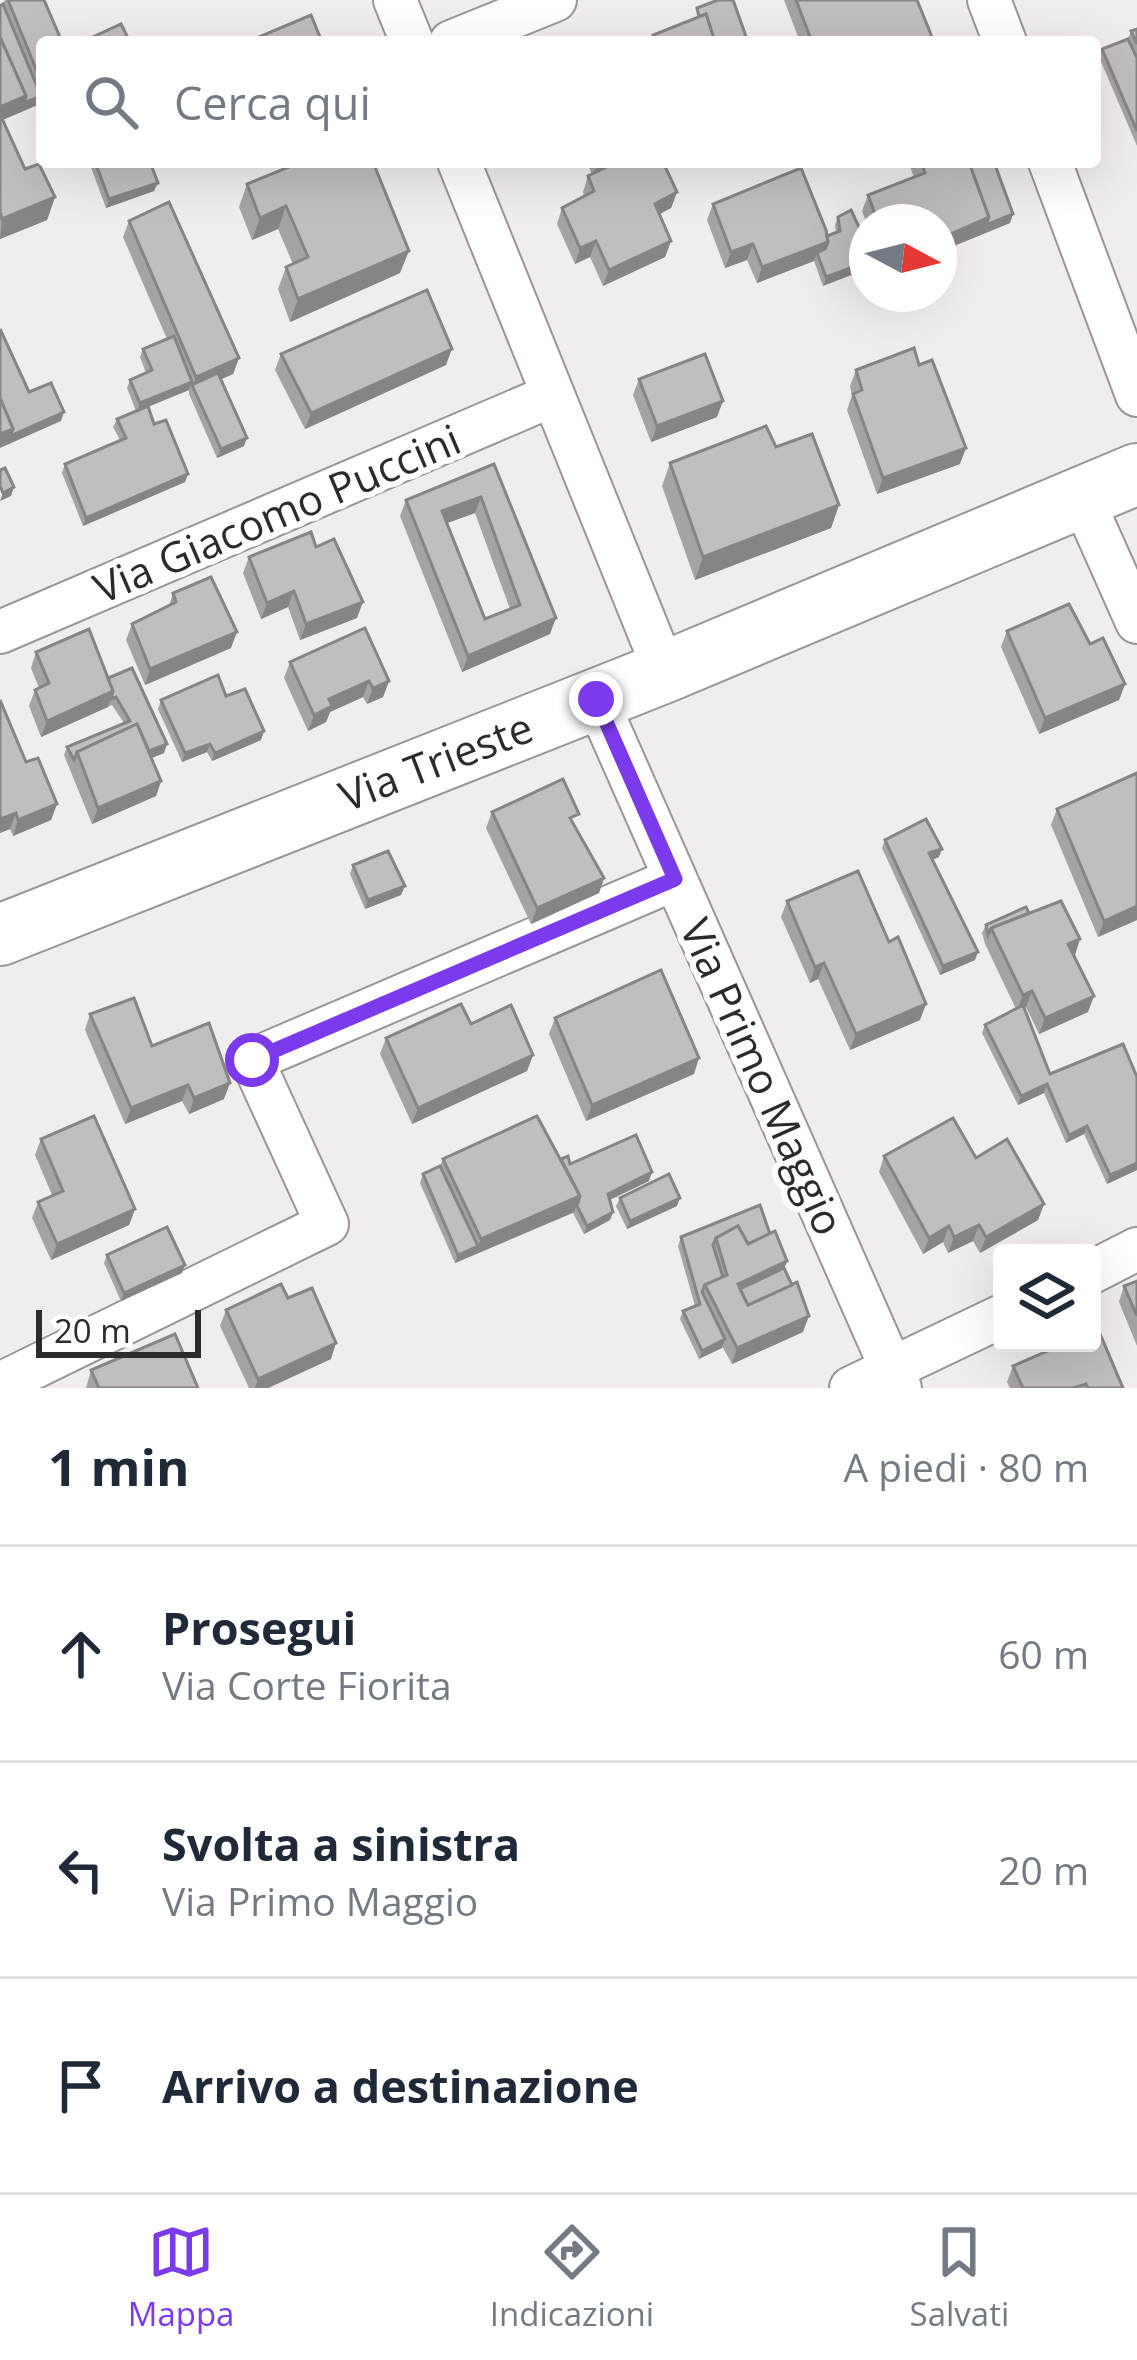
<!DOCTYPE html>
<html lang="it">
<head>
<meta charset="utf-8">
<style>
	:root { --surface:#fff; --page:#f6f6f7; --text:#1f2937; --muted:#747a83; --line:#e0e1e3; --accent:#7c3aed }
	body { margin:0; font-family:"Open Sans",sans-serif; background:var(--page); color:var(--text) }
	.controls { position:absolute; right:36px; bottom:36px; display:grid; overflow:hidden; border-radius:12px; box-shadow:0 12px 48px #0002 }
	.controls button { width:108px; height:108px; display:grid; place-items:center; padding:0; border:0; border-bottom:3px solid var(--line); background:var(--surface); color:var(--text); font:60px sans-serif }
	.compass { position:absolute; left:849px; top:204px; width:108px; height:108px; border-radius:50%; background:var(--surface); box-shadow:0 12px 48px #0002; rotate:97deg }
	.scale { position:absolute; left:36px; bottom:30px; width:165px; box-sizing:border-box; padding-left:12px; border:6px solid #2c2a2a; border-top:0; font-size:33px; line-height:42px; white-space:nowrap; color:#2c2a2a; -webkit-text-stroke:9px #fff; paint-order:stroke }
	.stop { position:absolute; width:36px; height:36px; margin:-27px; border:9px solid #7c3aed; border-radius:50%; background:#fff }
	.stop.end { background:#7c3aed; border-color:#fff; box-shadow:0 3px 12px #0008 }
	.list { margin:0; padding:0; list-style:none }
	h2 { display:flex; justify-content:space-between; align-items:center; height:156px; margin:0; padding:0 48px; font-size:51px }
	h2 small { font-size:39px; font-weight:400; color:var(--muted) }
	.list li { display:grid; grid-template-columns:78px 1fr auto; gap:36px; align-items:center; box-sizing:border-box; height:216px; padding:0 48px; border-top:3px solid var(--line) }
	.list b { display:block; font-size:45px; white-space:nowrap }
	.list p { margin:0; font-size:39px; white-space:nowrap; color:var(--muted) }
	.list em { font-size:39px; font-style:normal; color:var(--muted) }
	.icon { flex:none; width:66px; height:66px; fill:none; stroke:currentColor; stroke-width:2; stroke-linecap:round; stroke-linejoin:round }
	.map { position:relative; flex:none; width:1137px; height:1388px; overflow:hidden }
	.search { position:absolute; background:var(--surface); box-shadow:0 12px 48px #0002; left:36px; right:36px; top:36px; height:132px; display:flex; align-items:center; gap:30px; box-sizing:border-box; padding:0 42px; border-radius:12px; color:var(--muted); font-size:45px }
	.sheet { height:804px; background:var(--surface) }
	nav { display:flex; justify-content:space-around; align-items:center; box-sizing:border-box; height:168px; border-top:3px solid var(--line); background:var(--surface); font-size:33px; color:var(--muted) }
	nav a { display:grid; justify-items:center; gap:6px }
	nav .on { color:var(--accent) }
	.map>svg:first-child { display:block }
</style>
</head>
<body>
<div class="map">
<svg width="1137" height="1388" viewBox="0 0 1137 1388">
	<rect width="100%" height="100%" fill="#f1ecee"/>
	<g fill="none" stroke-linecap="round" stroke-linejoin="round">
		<g stroke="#9a9597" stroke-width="46">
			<g id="street">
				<path d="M395 0 412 42"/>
				<path d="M989 0 1005 42"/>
				<path d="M451 42 555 0"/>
				<path d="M459 162 665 672"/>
				<path d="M1050 162 1137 395"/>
				<path d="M1081 496 1137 622"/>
				<path d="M0 632 553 395"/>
				<path d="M596 699 900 1388"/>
				<path d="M1092 1272 1137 1249"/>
				<path d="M0 1384 327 1224 252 1060 675 879"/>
				<path d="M851 1388 1002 1316"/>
			</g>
		</g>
		<g stroke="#9a9597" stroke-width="64">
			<path id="secondary" d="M0 935 665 672 1137 474"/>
		</g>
		<use href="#street" stroke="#fff" stroke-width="42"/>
		<use href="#secondary" stroke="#fff" stroke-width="60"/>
	</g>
	<g fill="#a7a3a4" fill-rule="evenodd">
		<path d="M5 0H44L42 103 3 120 25 169 55 197 47 220 0 239V6L3 4Z"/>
		<path d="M784 0H917L934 42H800Z"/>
		<path d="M1137 29V146L1099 57 1102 49 1128 39 1131 31Z"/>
		<path d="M89 162H150L154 191 106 208Z"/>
		<path d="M586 162H663L677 192 671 208 659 214 671 241 665 257 603 286 590 257 575 264 557 224 562 208 584 196 583 192 588 176 592 174Z"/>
		<path d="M908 162H994L1013 214 1010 223 939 252V222H867V224L862 211 868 195 914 177Z"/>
		<path d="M247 184 400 273 290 322 278 289 286 267 293 264 278 229 252 240 239 207Z"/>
		<path d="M713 204 827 236 836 233 835 225 838 217 851 210 823 286 814 261 757 283 747 260 725 268 707 220Z"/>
		<path d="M129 221 239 358 233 374 221 379 244 446 217 458 189 394V390L148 407 154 424 188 474 185 482 83 526 62 473 65 464 120 440 113 427 117 419 136 411 127 388 130 380 146 373 140 357 143 349 167 339 123 237Z"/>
		<path d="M281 354 446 365 305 429 275 370Z"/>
		<path d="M856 370 960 464 877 494 847 410 852 395 850 386Z"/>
		<path d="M639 379 717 417 651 442 633 395Z"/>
		<path d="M776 447 839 505 831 528 695 580 662 486 670 463Z"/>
		<path d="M494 464 550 634 462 672 400 516 406 500ZM475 513 510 609 485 619 447 523Z"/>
		<path d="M316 547 357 618 300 640 288 607 261 619 243 573 249 557Z"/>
		<path d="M173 593 231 648 145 685 126 640 132 624 169 606Z"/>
		<path d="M1007 631 1090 644 1125 684 1119 700 1039 734 1001 647Z"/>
		<path d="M36 652 108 678 164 753 152 758 161 781 156 796 92 824 64 755 67 747 124 723 112 705 41 737 29 706 35 690 39 688 31 668Z"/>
		<path d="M290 662 389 681 383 697 367 704 363 697 330 712 326 722 308 731 284 678Z"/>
		<path d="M226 696 264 731 261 740 212 761 207 752 182 762 158 709 161 700Z"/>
		<path d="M0 700 26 762 57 804 51 820 13 836 10 829 0 833Z"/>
		<path d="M1137 773V920L1098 937 1051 825 1057 809Z"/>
		<path d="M492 812 575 826 604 878 599 893 531 924 486 828Z"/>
		<path d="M885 840 939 857 932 860 975 960 940 975 882 848Z"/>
		<path d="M353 865 401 895 365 909 350 874Z"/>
		<path d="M787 901 920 1020 850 1050 818 979 810 983 781 917Z"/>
		<path d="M1029 913 1075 955 1088 1012 1039 1034 1026 1007 1024 1008 1050 1074 1137 1170 1107 1184 1084 1134 1066 1143 1044 1093 1018 1105 982 1033 985 1025 1016 1009 985 944 982 933 986 925Z"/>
		<path d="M90 1014 152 1046 224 1099 189 1114 182 1101 125 1124 85 1030Z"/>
		<path d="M555 1018 694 1074 586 1121 549 1034Z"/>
		<path d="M471 1024 533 1055 527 1071 412 1124 380 1054 386 1038Z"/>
		<path d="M41 1139 135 1209 129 1225 51 1260 32 1218 38 1202 52 1195 35 1155Z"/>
		<path d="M884 1156 976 1158 1044 1204 1038 1220 980 1253 973 1241 948 1253 943 1242 923 1254 879 1172Z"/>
		<path d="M443 1159H561L570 1164 649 1181 610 1200 613 1212 610 1220 584 1234 573 1213 455 1263 420 1183 423 1174 440 1166Z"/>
		<path d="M620 1198 677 1206 627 1229 616 1206Z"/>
		<path d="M770 1234 787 1261 784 1268 803 1332 732 1364 722 1346 699 1359 680 1319 683 1311 695 1306 678 1246 681 1237Z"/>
		<path d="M107 1255 182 1273 121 1301 104 1263Z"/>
		<path d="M1137 1281V1346L1119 1302 1124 1286Z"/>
		<path d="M288 1298 331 1359 268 1388H249L220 1326 226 1310Z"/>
		<path d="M1013 1366 1123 1388H1010L1007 1382Z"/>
		<path d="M91 1370 198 1388H86Z"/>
	</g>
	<g fill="#888486">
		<path d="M42 93V103L0 121V107L26 96H41Z"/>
		<path d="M598 162H616L593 176Z"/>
		<path d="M158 183 154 191 106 208 109 199Z"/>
		<path d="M677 192 671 208 649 220 655 204Z"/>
		<path d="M55 197 47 220 0 239 2 219Z"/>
		<path d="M286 206 278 229 252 240 260 218Z"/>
		<path d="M1013 214 1010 223 939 252V239L989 217Z"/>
		<path d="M596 241 590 257 575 264 580 248Z"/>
		<path d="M671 241 665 257 603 286 609 270Z"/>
		<path d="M828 242 822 258 817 253 814 261 757 283 762 267Z"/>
		<path d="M753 244 747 260 725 268 731 252Z"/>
		<path d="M409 251 400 273 290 322 298 299Z"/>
		<path d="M867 262V269L823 286 826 277Z"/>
		<path d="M452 349 446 365 305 429 311 413Z"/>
		<path d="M239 358 233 374 194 391 192 387 196 377Z"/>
		<path d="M192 382 189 390 137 411 140 403Z"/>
		<path d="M723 401 717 417 651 442 657 426Z"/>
		<path d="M64 412 61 421 0 448V434Z"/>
		<path d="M247 438 244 446 217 458 221 449Z"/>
		<path d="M966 448 960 464 877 494 883 478Z"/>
		<path d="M188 474 185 482 83 526 86 518Z"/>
		<path d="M14 487 11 496 0 501 3 493Z"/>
		<path d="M481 497 475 513 436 527 442 511Z"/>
		<path d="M839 505 831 528 695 580 703 557Z"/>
		<path d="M294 591 288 607 261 619 267 603Z"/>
		<path d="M363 602 357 618 300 640 306 624Z"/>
		<path d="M556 618 550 634 462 672 468 656Z"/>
		<path d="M237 632 231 648 145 685 150 669Z"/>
		<path d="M369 681 363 697 330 712 326 722 308 731 314 715 329 699Z"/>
		<path d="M389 681 383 697 367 704 373 688Z"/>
		<path d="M1125 684 1119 700 1039 734 1045 718Z"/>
		<path d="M113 691 108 707 41 737 47 721Z"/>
		<path d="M264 731 261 740 212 761 215 753Z"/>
		<path d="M167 744 164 753 141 762 144 754Z"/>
		<path d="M210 744 207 752 182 762 185 753Z"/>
		<path d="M161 781 156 796 92 824 98 808Z"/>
		<path d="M57 804 51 820 13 836 18 820Z"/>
		<path d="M16 813 10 829 0 833V819Z"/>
		<path d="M942 849 939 857 926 862 929 853Z"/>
		<path d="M604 878 599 893 531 924 537 908Z"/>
		<path d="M405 886 401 895 365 909 368 900Z"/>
		<path d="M1137 906V920L1098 937 1104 921Z"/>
		<path d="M1080 939 1075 955 1062 960 1068 944Z"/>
		<path d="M978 952 975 960 940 975 943 966Z"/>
		<path d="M824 963 818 979 810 983 815 967Z"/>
		<path d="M1032 991 1026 1007 1017 1011 1023 995Z"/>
		<path d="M1094 996 1088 1012 1039 1034 1045 1018Z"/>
		<path d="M926 1004 920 1020 850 1050 856 1034Z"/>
		<path d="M533 1055 527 1071 412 1124 418 1108Z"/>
		<path d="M699 1058 694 1074 586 1121 592 1105Z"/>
		<path d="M230 1083 224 1099 189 1114 194 1098Z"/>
		<path d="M1047 1084 1044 1093 1018 1105 1021 1096Z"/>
		<path d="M188 1085 182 1101 125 1124 131 1108Z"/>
		<path d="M1087 1126 1084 1134 1066 1143 1069 1135Z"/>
		<path d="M1137 1163V1170L1107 1184 1110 1175Z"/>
		<path d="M652 1172 649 1181 605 1202 608 1194Z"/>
		<path d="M580 1196 574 1212 455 1263 458 1255 478 1246 481 1239Z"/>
		<path d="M680 1198 677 1206 627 1229 630 1221Z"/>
		<path d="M1044 1204 1038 1220 980 1253 986 1237Z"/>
		<path d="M135 1209 129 1225 51 1260 57 1244Z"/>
		<path d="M613 1212 610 1220 584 1234 587 1226Z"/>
		<path d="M979 1225 973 1241 948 1253 954 1237Z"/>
		<path d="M949 1226 943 1242 923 1254 929 1238Z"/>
		<path d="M787 1261 781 1277 735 1292 738 1284Z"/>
		<path d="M185 1265 182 1273 121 1301 124 1293Z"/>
		<path d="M809 1316 803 1332 732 1364 737 1348Z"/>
		<path d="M725 1339 722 1348 699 1359 702 1351Z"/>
		<path d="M336 1343 331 1359 268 1388H255L258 1379Z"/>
	</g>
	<g fill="#c2bdbf" stroke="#888486" stroke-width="3" fill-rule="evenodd">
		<path d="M8 0H44L62 42H42V84Z"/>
		<path d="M718 0H733L748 42H715L706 14 699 17 697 8Z"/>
		<path d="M796 0H917L934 42H812Z"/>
		<path d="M3 4 41 96 24 103 26 96 0 37V6Z"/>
		<path d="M706 14 715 42H656L653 35Z"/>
		<path d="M311 15 322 42H247Z"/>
		<path d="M121 24 130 42H82Z"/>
		<path d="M1137 29V44L1131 31Z"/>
		<path d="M0 37 26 96 0 107Z"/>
		<path d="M1128 39 1137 58V131L1102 49Z"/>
		<path d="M0 114 25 169 39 164 55 197 2 219 0 211Z"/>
		<path d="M95 162H150L158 183 109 199Z"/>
		<path d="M301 162H373L409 251 298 299 286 267 308 257 286 206 260 218 247 184Z"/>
		<path d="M617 162H663L677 192 655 204 671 241 609 270 596 241 580 248 562 208 594 191 588 176Z"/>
		<path d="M921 162H969L989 217 939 239V222H878L868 195 925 173Z"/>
		<path d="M969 162H994L1013 214 986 225 989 217Z"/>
		<path d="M801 168 826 230 828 242 762 267 753 244 731 252 713 204Z"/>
		<path d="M169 202 239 358 196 377 129 221Z"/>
		<path d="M851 210 867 244V262L826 277 817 253 825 249 828 242 827 236 840 231 838 217Z"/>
		<path d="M427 290 452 349 311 413 281 354Z"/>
		<path d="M0 329 29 392 51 383 64 412 10 436 13 429 0 398Z"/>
		<path d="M174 336 192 382 140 403 130 380 152 370 143 349Z"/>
		<path d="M914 348 919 365 932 360 966 448 883 478 853 394 862 390 856 370Z"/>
		<path d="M705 354 723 401 657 426 639 379Z"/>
		<path d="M218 373 247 438 221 449 192 385Z"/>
		<path d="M0 398 13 429 0 434Z"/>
		<path d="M148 406 154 424 166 420 188 474 86 518 65 464 126 438 117 419Z"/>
		<path d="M766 426 776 447 812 434 839 505 703 557 670 463Z"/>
		<path d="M494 464 556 618 468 656 406 500ZM481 497 520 605 485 619 442 511Z"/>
		<path d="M5 468 14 487 3 493 0 486V470Z"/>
		<path d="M311 532 316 547 334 539 363 602 306 624 294 591 267 603 249 557Z"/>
		<path d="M211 577 237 632 150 669 132 624 176 602 173 593Z"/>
		<path d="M1069 604 1090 644 1103 638 1125 684 1045 718 1007 631Z"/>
		<path d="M365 628 389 681 373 688 369 681 329 699 332 706 314 715 290 662Z"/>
		<path d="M89 629 113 691 47 721 35 690 49 683 36 652Z"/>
		<path d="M132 668 167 744 149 751 137 724 77 752 74 760 67 747 130 721 116 697 111 699 113 691 108 678Z"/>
		<path d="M218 675 226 696 245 689 264 731 215 753 210 744 185 753 161 700Z"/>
		<path d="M0 700 26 762 38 758 57 804 18 820 16 813 0 819Z"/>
		<path d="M137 724 161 781 98 808 77 752Z"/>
		<path d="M1137 773V906L1104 921 1057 809Z"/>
		<path d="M563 779 579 814 570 818 604 878 537 908 492 812Z"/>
		<path d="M926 819 942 849 929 853 978 952 943 966 885 840Z"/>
		<path d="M388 851 405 886 368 900 353 865Z"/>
		<path d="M858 871 889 942 898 937 926 1004 856 1034 824 963 815 967 787 901Z"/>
		<path d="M1061 901 1080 939 1068 944 1094 996 1045 1018 1032 991 1023 995 991 928Z"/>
		<path d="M1026 907 1029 913 991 928 988 935 986 925Z"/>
		<path d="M661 970 699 1058 592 1105 555 1018Z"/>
		<path d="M134 998 152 1046 209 1023 230 1083 194 1098 188 1085 131 1108 90 1014Z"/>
		<path d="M461 1004 471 1024 511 1005 533 1055 418 1108 386 1038Z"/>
		<path d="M1023 1005 1050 1074 1123 1044 1137 1077V1163L1110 1175 1087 1126 1069 1135 1047 1084 1021 1096 985 1025Z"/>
		<path d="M94 1116 135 1209 57 1244 38 1202 63 1191 41 1139Z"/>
		<path d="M537 1116 580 1196 481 1239 443 1159Z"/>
		<path d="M953 1118 976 1158 1007 1139 1044 1204 986 1237 979 1225 954 1237 949 1226 929 1238 884 1156Z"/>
		<path d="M636 1135 652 1172 608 1194 613 1212 587 1226 577 1206 580 1196 561 1159 568 1156 570 1164Z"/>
		<path d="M440 1166 478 1246 458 1255 423 1174Z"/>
		<path d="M669 1174 680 1198 630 1221 620 1198Z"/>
		<path d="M760 1205 770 1234 748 1244 738 1226 716 1238 713 1245 723 1277 705 1285 702 1292 725 1339 702 1351 683 1311 700 1304 681 1237Z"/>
		<path d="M738 1226 748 1244 775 1231 787 1261 738 1284 748 1305 797 1282 809 1316 737 1348 705 1285 727 1275 716 1238Z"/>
		<path d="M167 1227 185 1265 124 1293 107 1255Z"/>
		<path d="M784 1268 792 1285 748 1305 740 1289Z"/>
		<path d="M1137 1281V1316L1124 1286Z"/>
		<path d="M281 1284 288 1298 312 1288 336 1343 258 1379 226 1310Z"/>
		<path d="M1098 1329 1123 1388H1088L1086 1384 1073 1388H1023L1013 1366 1066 1343H1092V1332Z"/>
		<path d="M175 1334 198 1388H99L91 1370Z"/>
	</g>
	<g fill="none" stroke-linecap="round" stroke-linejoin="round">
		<path stroke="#7c3aed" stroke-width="15" d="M252 1060 675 879 596 699"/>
	</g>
	<g text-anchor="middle" stroke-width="12" stroke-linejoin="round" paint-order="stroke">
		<g font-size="42" fill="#2c2a2a" stroke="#fff">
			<text transform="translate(277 514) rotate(-23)" y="15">Via Giacomo Puccini</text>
			<text transform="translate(436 762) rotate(-21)" y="15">Via Trieste</text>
			<text transform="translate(762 1077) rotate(66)" y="15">Via Primo Maggio</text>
		</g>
	</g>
</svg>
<div class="controls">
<button><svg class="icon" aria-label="layers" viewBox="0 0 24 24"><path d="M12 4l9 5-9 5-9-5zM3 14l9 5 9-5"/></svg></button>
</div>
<svg class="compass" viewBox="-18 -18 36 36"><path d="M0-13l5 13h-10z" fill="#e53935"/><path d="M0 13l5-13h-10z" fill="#747a83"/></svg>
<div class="scale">20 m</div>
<div class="stop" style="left:252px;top:1060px"></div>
<div class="stop end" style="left:596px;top:699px"></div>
<div class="search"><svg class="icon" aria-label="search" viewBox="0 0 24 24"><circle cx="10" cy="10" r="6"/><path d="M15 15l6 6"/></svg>Cerca qui</div>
</div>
<section class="sheet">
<h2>1 min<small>A piedi · 80 m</small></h2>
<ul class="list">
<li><svg class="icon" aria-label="ahead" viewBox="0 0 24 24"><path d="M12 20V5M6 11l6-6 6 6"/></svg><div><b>Prosegui</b><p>Via Corte Fiorita</p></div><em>60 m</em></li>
<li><svg class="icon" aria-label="left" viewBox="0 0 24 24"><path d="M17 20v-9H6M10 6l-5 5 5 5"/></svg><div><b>Svolta a sinistra</b><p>Via Primo Maggio</p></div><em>20 m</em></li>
<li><svg class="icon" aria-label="arrive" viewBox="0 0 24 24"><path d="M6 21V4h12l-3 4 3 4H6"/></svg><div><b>Arrivo a destinazione</b></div></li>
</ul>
</section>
<nav>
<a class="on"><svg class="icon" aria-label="map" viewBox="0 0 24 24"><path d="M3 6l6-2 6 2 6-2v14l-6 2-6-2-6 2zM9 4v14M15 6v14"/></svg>Mappa</a>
<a><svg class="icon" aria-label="directions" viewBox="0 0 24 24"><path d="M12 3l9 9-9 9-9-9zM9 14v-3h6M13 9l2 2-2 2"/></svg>Indicazioni</a>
<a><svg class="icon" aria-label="saved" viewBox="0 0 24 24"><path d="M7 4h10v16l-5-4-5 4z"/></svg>Salvati</a>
</nav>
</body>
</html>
